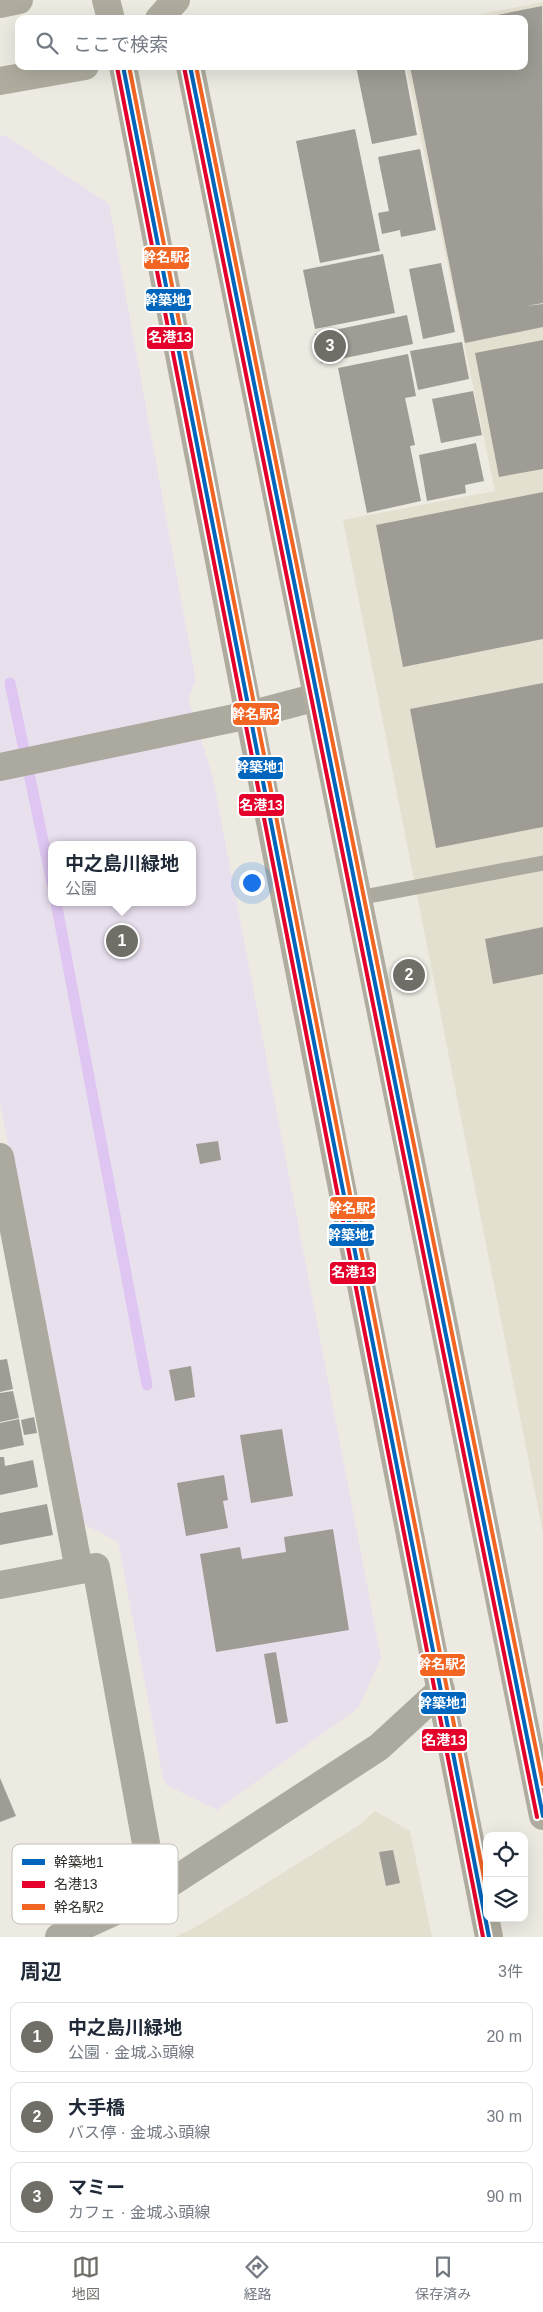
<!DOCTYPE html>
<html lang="ja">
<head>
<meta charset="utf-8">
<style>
	:root { --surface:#fff; --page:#f6f6f7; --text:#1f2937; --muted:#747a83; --line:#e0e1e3; --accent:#706e67 }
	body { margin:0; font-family:Helvetica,"Noto Sans JP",sans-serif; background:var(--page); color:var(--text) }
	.controls { position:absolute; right:15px; bottom:15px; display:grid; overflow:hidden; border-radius:10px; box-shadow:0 5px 20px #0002 }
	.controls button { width:45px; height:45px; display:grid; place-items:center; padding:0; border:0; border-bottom:1px solid var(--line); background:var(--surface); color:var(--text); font:25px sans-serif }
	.you { position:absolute; left:251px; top:882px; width:18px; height:18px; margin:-12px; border:4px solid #fff; border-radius:50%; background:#1a73e8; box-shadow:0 0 0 8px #1a73e833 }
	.badge { display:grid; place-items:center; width:32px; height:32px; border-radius:50%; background:var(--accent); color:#fff; font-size:16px; font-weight:700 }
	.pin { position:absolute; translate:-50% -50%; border:2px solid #fff; box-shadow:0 1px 5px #0006 }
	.popup { position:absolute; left:48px; top:841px; width:148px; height:65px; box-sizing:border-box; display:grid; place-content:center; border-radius:10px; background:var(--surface); filter:drop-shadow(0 1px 4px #0005); font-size:16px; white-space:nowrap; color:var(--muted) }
	.popup b { font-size:19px; color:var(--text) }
	.popup::after { content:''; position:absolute; left:50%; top:100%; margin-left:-10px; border:10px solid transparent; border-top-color:var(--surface) }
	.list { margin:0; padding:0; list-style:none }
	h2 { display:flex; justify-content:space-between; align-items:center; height:65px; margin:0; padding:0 20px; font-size:21px }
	h2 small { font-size:16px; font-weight:400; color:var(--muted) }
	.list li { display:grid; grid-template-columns:32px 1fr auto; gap:15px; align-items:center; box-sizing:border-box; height:70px; margin:0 10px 10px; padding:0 10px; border:1px solid var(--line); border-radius:10px }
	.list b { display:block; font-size:19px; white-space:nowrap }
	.list p { margin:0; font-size:16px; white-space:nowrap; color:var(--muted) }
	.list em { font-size:16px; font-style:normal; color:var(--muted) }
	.icon { flex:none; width:28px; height:28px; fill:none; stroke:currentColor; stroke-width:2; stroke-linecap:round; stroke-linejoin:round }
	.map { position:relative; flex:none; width:543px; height:1937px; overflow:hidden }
	.search { position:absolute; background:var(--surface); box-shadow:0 5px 20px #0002; left:15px; right:15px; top:15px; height:55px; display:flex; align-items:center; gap:12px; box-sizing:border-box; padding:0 18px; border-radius:10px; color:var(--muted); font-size:19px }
	.sheet { height:305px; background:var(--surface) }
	nav { display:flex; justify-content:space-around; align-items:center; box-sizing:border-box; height:70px; border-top:1px solid var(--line); background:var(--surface); font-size:14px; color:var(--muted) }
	nav a { display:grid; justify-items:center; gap:2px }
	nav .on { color:var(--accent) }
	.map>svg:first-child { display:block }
</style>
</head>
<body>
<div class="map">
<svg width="543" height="1937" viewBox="0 0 543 1937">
	<rect width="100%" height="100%" fill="#eceae1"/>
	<g fill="#e4e0d0">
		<path d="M543 2V1533L343 520 495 491 406 66H524V19H458Z"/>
		<path d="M375 1811 410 1831 432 1937H175L203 1923 358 1826Z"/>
	</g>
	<path fill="#e9e0ee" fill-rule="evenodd" d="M5 135 109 204 196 681 188 698 213 778 381 1658 358 1708 217 1810 166 1785 163 1778 118 1542 82 1523 0 1103V136ZM52 845H192V902H52Z"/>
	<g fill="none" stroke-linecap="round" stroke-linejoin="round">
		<g stroke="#dfc6f2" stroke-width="11">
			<path d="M10 683 52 883"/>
			<path d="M56 902 147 1385"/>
		</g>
	</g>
	<g fill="#9e9c95">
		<path d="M542 6 543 303 526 306 543 304V327L465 343 410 66H524V19L482 18Z"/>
		<path d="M356 66H404L417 135 372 144Z"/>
		<path d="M355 129 380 251 320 263 296 141Z"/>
		<path d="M420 149 436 230 401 237 400 230 382 234 378 213 389 211 378 157Z"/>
		<path d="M383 254 395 313 315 329 303 270Z"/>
		<path d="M441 263 455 332 423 339 409 269Z"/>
		<path d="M407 315 413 344 321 363 315 334Z"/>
		<path d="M543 340V469L499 477 475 353Z"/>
		<path d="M462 342 469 379 418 390 410 351Z"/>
		<path d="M408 354 416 396 405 398 415 445 410 446 421 501 367 513 338 368Z"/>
		<path d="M473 391 482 435 441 443 432 399Z"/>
		<path d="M476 443 484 481 465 485 466 493 427 501 419 455Z"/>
		<path d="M543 492V639L403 667 376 525Z"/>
		<path d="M543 683V827L436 848 410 709Z"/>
		<path d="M543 927V974L493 984 485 939Z"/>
		<path d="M218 1141 221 1160 200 1164 196 1144Z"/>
		<path d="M7 1359 13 1389 0 1392V1360Z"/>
		<path d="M191 1366 195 1397 175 1401 169 1370Z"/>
		<path d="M13 1391 19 1418 0 1422V1393Z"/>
		<path d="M34 1417 37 1433 24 1435 21 1420Z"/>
		<path d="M19 1419 24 1445 0 1450V1423Z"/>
		<path d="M282 1429 293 1496 251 1503 240 1435Z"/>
		<path d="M0 1457H4L5 1466 33 1460 38 1487 0 1495Z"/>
		<path d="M224 1475 228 1500 223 1501 228 1528 186 1536 177 1483Z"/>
		<path d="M47 1504 53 1535 0 1545V1513Z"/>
		<path d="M333 1529 349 1630 216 1652 200 1554 240 1547 242 1559 286 1552 284 1537Z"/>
		<path d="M276 1652 288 1722 276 1724 264 1654Z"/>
		<path d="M0 1778 16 1816 0 1822Z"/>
		<path d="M393 1850 400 1883 386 1886 379 1852Z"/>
	</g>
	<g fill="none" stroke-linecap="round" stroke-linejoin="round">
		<path stroke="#aca99e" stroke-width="15" d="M358 898 543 863"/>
		<g stroke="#aca99e" stroke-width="28">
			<path d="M0 767 249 715 317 697"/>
			<path d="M0 1157 79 1570"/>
			<path d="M0 1585 96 1567 155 1893"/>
			<path d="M59 1937 155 1893 379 1747 441 1690"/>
		</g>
		<g stroke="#afac9f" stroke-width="28">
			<path d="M106 0 111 19"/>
			<path d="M0 4 19 0"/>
			<path d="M159 19 176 0"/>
			<path d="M123 66 249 715 489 1937"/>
			<path d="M190 66 543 1816"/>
			<path d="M0 81 85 66"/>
		</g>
		<g stroke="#fff" stroke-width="8">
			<g id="bus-1">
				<path d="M123 66 489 1937"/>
				<path d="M190 66 543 1816"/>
			</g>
		</g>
		<g stroke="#fff" stroke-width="8">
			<g id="bus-2">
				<path d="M117 67 483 1937"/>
				<path d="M184 67 537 1817"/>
			</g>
		</g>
		<g stroke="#fff" stroke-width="8">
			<g id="bus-3">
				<path d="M129 66 487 1893"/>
				<path d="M196 66 543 1784"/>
			</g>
		</g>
		<use href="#bus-1" stroke="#0065bd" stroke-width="4"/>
		<use href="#bus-2" stroke="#e4002b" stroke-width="4"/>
		<use href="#bus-3" stroke="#f26522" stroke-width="4"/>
	</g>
	<rect x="12" y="1844" width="166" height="80" rx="8" fill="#fff" stroke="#c0c0be" stroke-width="1"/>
	<rect x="22" y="1859" width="23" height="6" fill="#0065bd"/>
	<rect x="22" y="1881" width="23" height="7" fill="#e4002b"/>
	<rect x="22" y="1904" width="23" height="6" fill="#f26522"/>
	<g font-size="14" fill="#2e2c26">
		<text x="54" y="1867">幹築地1</text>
		<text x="54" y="1889">名港13</text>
		<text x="54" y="1912">幹名駅2</text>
	</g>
	<g stroke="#fff" stroke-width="2">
		<rect x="143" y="246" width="47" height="24" rx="5" fill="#f26522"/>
		<rect x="145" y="288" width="47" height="24" rx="5" fill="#0065bd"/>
		<rect x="146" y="326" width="48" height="24" rx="5" fill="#e4002b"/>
		<rect x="232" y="702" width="48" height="24" rx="5" fill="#f26522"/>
		<rect x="237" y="756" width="47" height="24" rx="5" fill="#0065bd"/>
		<rect x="238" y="793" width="47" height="24" rx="5" fill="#e4002b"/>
		<rect x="329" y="1196" width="47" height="24" rx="5" fill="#f26522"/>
		<rect x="328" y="1223" width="47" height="24" rx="5" fill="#0065bd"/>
		<rect x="329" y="1261" width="48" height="24" rx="5" fill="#e4002b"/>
		<rect x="419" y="1653" width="47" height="24" rx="5" fill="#f26522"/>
		<rect x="420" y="1691" width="47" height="24" rx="5" fill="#0065bd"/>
		<rect x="421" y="1728" width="47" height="24" rx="5" fill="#e4002b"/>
	</g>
	<g font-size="14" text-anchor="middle" font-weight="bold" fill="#fff">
		<text x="167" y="262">幹名駅2</text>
		<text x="169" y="305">幹築地1</text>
		<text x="170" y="342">名港13</text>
		<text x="256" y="719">幹名駅2</text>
		<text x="260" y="772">幹築地1</text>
		<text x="261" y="810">名港13</text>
		<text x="353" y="1213">幹名駅2</text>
		<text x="352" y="1240">幹築地1</text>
		<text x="353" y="1277">名港13</text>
		<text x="442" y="1669">幹名駅2</text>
		<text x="443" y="1708">幹築地1</text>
		<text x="444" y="1745">名港13</text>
	</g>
</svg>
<div class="controls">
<button><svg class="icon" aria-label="locate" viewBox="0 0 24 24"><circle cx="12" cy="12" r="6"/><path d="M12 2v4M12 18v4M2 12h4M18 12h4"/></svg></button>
<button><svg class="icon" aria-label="layers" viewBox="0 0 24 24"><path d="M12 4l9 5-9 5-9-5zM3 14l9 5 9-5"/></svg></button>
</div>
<div class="you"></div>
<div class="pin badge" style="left:122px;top:941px">1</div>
<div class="popup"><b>中之島川緑地</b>公園</div>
<div class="pin badge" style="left:409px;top:975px">2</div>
<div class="pin badge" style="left:330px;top:346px">3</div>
<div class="search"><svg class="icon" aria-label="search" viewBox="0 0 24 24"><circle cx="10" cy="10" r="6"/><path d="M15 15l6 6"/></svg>ここで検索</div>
</div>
<section class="sheet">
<h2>周辺<small>3件</small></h2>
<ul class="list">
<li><span class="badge">1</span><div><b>中之島川緑地</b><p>公園 · 金城ふ頭線</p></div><em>20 m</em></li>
<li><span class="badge">2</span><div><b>大手橋</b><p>バス停 · 金城ふ頭線</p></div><em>30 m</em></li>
<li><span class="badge">3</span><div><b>マミー</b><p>カフェ · 金城ふ頭線</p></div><em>90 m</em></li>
</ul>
</section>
<nav>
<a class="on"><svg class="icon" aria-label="map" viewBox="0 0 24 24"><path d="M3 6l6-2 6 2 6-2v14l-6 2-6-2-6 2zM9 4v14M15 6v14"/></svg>地図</a>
<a><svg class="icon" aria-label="directions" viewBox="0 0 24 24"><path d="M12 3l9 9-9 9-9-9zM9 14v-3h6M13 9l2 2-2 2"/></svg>経路</a>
<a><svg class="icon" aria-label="saved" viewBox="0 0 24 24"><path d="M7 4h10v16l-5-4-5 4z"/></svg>保存済み</a>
</nav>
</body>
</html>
